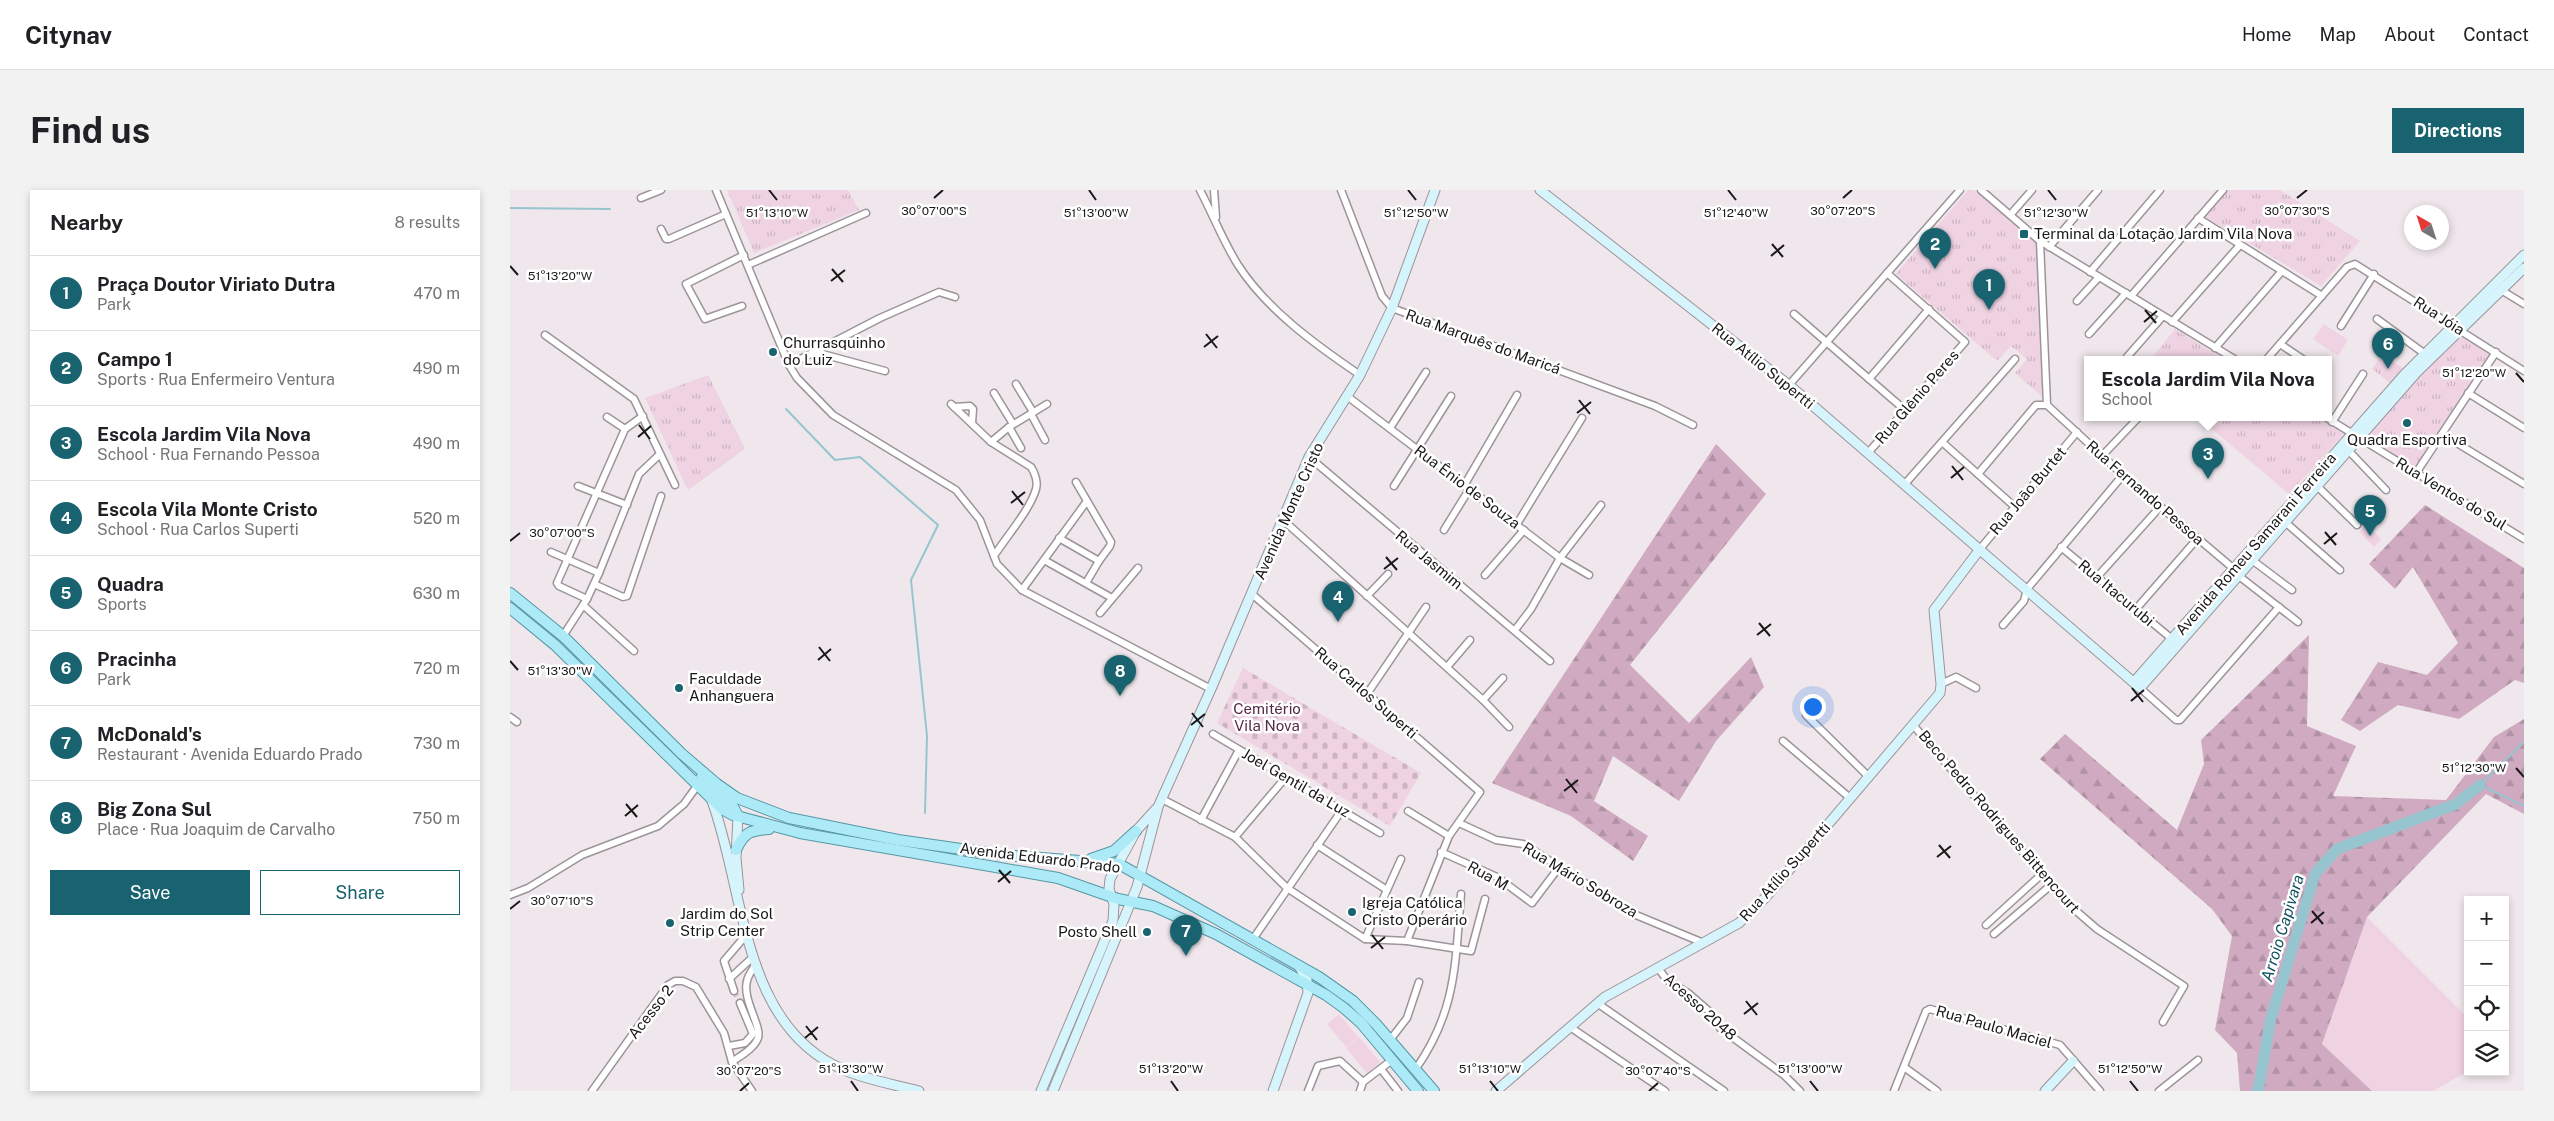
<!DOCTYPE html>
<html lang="en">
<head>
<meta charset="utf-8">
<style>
	:root { --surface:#fff; --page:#f2f2f2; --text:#202124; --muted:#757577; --line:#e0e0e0; --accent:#196370 }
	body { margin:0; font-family:"Public Sans",sans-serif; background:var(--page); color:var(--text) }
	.controls { position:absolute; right:15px; bottom:15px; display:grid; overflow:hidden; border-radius:0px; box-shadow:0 2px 8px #0003 }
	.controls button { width:45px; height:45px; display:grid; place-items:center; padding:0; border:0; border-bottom:1px solid var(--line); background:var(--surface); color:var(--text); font:25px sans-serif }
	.compass { position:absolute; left:1894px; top:15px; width:45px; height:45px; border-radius:50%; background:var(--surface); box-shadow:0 2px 8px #0003; rotate:321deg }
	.you { position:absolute; left:1302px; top:516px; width:18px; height:18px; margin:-12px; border:4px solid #fff; border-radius:50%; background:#1a73e8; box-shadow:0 0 0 8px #1a73e833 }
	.badge { display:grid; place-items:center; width:32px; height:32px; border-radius:50%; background:var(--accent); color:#fff; font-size:16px; font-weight:700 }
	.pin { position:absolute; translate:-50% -41px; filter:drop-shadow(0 1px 2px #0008) }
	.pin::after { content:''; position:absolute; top:26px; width:18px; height:15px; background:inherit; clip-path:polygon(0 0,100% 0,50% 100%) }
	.popup { position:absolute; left:1574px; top:166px; width:248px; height:65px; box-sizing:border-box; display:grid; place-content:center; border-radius:0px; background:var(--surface); filter:drop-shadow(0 1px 4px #0005); font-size:16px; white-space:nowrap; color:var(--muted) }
	.popup b { font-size:19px; color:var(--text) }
	.popup::after { content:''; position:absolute; left:50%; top:100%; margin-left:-10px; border:10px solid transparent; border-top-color:var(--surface) }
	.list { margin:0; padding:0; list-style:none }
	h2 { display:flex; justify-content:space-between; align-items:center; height:65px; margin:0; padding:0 20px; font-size:21px }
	h2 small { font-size:16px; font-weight:400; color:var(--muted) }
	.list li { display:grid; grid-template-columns:32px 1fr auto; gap:15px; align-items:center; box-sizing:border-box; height:75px; padding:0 20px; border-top:1px solid var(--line) }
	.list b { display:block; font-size:19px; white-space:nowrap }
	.list p { margin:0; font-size:16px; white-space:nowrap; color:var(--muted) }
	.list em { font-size:16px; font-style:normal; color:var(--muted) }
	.actions { display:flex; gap:10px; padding:15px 20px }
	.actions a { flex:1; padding:11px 0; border:1px solid var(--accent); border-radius:0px; text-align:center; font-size:18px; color:var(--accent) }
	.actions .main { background:var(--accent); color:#fff }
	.icon { flex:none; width:28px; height:28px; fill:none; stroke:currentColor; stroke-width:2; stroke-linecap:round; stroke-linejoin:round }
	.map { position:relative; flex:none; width:2014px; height:901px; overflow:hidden; border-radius:0px }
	header { display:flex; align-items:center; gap:30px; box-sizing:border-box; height:70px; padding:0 25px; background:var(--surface); border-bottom:1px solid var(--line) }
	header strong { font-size:24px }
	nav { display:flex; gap:28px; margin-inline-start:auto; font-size:18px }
	.intro { display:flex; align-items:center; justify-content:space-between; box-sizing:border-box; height:120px; padding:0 30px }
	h1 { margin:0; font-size:35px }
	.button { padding:12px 22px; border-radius:0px; background:var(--accent); color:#fff; font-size:18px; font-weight:700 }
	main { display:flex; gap:30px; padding:0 30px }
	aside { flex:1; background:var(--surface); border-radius:0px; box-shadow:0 2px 8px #0003 }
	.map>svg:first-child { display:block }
</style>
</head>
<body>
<header>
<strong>Citynav</strong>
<nav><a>Home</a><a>Map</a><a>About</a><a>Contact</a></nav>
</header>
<div class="intro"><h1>Find us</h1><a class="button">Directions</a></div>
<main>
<aside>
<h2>Nearby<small>8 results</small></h2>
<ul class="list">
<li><span class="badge">1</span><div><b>Praça Doutor Viriato Dutra</b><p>Park</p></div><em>470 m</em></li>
<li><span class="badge">2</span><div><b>Campo 1</b><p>Sports · Rua Enfermeiro Ventura</p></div><em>490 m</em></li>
<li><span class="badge">3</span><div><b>Escola Jardim Vila Nova</b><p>School · Rua Fernando Pessoa</p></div><em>490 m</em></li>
<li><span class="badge">4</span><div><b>Escola Vila Monte Cristo</b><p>School · Rua Carlos Superti</p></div><em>520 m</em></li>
<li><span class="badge">5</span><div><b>Quadra</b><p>Sports</p></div><em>630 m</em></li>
<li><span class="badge">6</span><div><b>Pracinha</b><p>Park</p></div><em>720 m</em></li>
<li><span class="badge">7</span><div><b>McDonald's</b><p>Restaurant · Avenida Eduardo Prado</p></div><em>730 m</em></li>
<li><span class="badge">8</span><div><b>Big Zona Sul</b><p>Place · Rua Joaquim de Carvalho</p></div><em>750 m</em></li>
</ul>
<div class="actions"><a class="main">Save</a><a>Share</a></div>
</aside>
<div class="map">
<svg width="2014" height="901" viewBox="0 0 2014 901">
	<defs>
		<pattern id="forest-firs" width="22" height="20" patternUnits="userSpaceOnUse" patternTransform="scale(1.25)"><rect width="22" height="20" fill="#cfaac0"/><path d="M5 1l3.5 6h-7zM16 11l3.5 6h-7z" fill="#b192a4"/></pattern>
		<pattern id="cemetery-stones" width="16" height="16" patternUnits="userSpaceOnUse" patternTransform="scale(1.25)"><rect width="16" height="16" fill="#efd3e3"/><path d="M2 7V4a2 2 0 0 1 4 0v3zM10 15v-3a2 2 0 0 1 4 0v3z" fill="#ccb4c2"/></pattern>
		<pattern id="park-tufts" width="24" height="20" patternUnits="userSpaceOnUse" patternTransform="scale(1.25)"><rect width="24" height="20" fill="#efd3e3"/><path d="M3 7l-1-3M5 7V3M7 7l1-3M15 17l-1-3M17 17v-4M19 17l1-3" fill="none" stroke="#ccb4c2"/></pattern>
	</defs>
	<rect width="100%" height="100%" fill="#f0e7ec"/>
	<g fill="#efd3e3">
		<path d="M1814 134 1838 150 1828 166 1803 149Z"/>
		<path d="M1856 334 1871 349 1864 357 1849 342Z"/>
		<path d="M1857 727 1958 828V881L1923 901H1862L1812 854Z"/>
		<path d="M829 824 848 847 836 857 817 834Z"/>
		<path d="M849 847 870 872 857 883 836 858Z"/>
	</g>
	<g fill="url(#forest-firs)">
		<path d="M1206 254 1256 304 1120 475 1179 533 1241 467 1254 497 1206 551 1169 611 1103 566 1084 611 1138 646 1123 671 1061 626 982 593Z"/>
		<path d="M1915 315 2014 378V493L2005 490 1949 529 1888 515 1850 541 1831 530 1868 472 1917 485 1948 453 1903 377 1885 399 1859 374Z"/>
		<path d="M1799 445 1797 536 1846 556 1823 606 1936 610 1984 547 2014 529V624L1976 604 1857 727 1812 854 1862 901H1730L1727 863 1705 840 1722 746 1702 719 1530 569 1555 544 1667 640 1694 574 1691 550Z"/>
	</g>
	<path fill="url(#cemetery-stones)" d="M733 478 911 583 880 636 707 533Z"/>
	<g fill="url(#park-tufts)">
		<path d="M217 0H338L349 20 244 63Z"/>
		<path d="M1458 0H1464L1526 53 1535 209 1505 183 1517 169 1501 156 1487 171 1386 84Z"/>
		<path d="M1716 0H1770L1850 51 1811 96 1694 26Z"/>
		<path d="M1665 139 1715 170H1640Z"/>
		<path d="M1953 146 1979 164 1906 280 1855 248 1917 177Z"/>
		<path d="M1872 164 1893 178 1880 193 1862 179Z"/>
		<path d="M198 185 235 259 178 300 135 208Z"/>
		<path d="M1689 228H1808L1834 244 1779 304Z"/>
	</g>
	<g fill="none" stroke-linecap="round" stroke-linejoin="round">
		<g stroke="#96c5cf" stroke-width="2">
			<path d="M0 18 100 19"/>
			<path d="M276 219 325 270 350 267 428 335 401 390 417 546 415 623"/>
			<path d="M2014 552 1970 595 2014 616"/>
		</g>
		<path stroke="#96c5cf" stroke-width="11" d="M1748 901 1761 828 1805 684 1827 659 1946 614 1970 595"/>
		<path stroke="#d0c8cc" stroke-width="6" stroke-dasharray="6 3" stroke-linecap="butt" d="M224 801 230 813"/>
		<g stroke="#9c9499" stroke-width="9">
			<g id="street">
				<path d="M206 0 279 175 287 188 323 225 446 300 470 330 487 374 512 400 701 499"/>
				<path d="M690 0C703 25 713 51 728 75 757 120 806 155 850 185"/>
				<path d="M704 0 706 27"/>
				<path d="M831 0 872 106 882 118 1145 216 1183 235"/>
				<path d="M1471 0 1530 51 1726 170"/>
				<path d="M131 8 151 0"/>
				<path d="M1501 24 1522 0"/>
				<path d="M1688 28 1812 106"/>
				<path d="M151 39 156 49H159L216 24"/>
				<path d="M1530 51 1537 215 1613 285 1724 379"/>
				<path d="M1539 57 1588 0"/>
				<path d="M238 75 356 23"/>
				<path d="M1580 82 1650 0"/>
				<path d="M1991 100 2014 114"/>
				<path d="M1621 106 1713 0"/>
				<path d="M1567 111 1589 87"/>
				<path d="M232 116 195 129 176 94 234 65"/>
				<path d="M1284 124 1395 220"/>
				<path d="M1867 129 1915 164"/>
				<path d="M1662 132 1730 55"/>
				<path d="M1831 136 1864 84"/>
				<path d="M1579 144 1616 103"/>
				<path d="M35 145 124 209 165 295"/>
				<path d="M1770 154 1794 170"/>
				<path d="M1705 158 1772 81"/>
				<path d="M305 162 375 181"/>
				<path d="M1617 167 1653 126"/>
				<path d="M1756 170 1837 77 1845 74 2014 181"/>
				<path d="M279 175 370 128 429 102 445 107"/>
				<path d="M1359 189 1419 119"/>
				<path d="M506 194 523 222"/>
				<path d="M1279 195 1450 0"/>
				<path d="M484 203 503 234"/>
				<path d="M1958 203 2014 238"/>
				<path d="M837 206 1050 368 1079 385"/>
				<path d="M441 214 481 252 521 277C525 283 528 292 526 299 520 320 496 347 484 366"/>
				<path d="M444 217 460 216 463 219 462 233"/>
				<path d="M521 224 535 250"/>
				<path d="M97 227 115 239"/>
				<path d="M1817 228 2014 349"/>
				<path d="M1822 232 1853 184"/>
				<path d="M499 237 511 258"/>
				<path d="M880 238 916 182"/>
				<path d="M1932 244 2014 294"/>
				<path d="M481 252 499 237 537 214"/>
				<path d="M1432 252 1505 317"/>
				<path d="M1838 260 1876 300"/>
				<path d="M1358 263 1455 152 1377 83"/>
				<path d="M799 267 1040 471"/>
				<path d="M1591 267 1628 228"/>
				<path d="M1906 283 1986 162"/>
				<path d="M1468 284 1526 215H1537"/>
				<path d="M566 292 601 352 600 356 589 371"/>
				<path d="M955 294 1007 205"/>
				<path d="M1394 295 1505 169"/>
				<path d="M68 296 117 315"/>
				<path d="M884 296 941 206"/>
				<path d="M1807 296 1847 335"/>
				<path d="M772 329 973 510 999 537"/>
				<path d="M1775 332 1830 380"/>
				<path d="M1007 334 1072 228"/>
				<path d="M934 340 960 298"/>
				<path d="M549 348 589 371 576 393"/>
				<path d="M1551 357 1662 449"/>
				<path d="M1470 359 1567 242"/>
				<path d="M41 362 89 383"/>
				<path d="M534 370 602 408"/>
				<path d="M1742 370 1782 400"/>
				<path d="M975 385 1014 340"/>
				<path d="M1729 386 1788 432"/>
				<path d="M1587 387 1650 317"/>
				<path d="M84 394 113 407 117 406 151 306"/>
				<path d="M512 400 577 311"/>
				<path d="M742 404 970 602 939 646 897 751"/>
				<path d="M857 406 878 384"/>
				<path d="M77 409 49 396 47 393 115 239 133 226"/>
				<path d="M73 415 124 461"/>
				<path d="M1626 419 1687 349"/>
				<path d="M590 423 628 378"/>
				<path d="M1493 435 1514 411 1517 399 1613 285"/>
				<path d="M1005 440 1021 419 1050 368 1091 315"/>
				<path d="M53 446 77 409 89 383 129 284 150 264"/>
				<path d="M937 477 960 450"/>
				<path d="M1431 494 1446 487 1466 498"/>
				<path d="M1630 498 1666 530H1670L1769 417"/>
				<path d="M857 504 916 417"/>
				<path d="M973 510 993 488"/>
				<path d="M1296 525 1359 587"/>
				<path d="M0 527 7 532"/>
				<path d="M1403 535 1557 713 1587 739 1674 796 1653 832"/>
				<path d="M703 544 870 643"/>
				<path d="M1273 551 1340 608"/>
				<path d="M652 609 725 647 777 698 855 749 897 751 961 761 975 709"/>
				<path d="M898 621 939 646"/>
				<path d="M691 630 729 560"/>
				<path d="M949 633 986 650 1013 654 1126 725 1191 752"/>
				<path d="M725 647 776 587"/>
				<path d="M807 655 877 700"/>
				<path d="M931 662 987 687 1022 713 1050 676"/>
				<path d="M0 705 18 698 72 665 148 636 174 614 187 596"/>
				<path d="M1476 735 1532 684"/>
				<path d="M1484 744 1541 695"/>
				<path d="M743 749 832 620"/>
				<path d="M855 749 891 669"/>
				<path d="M1148 778 1157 790 1178 803 1201 823 1210 838 1274 885 1290 901"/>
				<path d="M219 789 243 767"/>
				<path d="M224 801 214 771 237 744"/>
				<path d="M1087 813 1214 901"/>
				<path d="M1060 837 1155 901"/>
				<path d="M880 850 897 828 909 792"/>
				<path d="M219 856 235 853 243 844 230 813"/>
				<path d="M222 872C230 866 244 859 248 848 252 836 232 810 237 791 238 785 243 779 246 774"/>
				<path d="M1394 877 1427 901"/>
				<path d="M871 879 888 901"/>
				<path d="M905 880C947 821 945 773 951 704"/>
				<path d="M82 901 158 795 165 791H173L186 797 214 843 222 872 242 901"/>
				<path d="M798 901 808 876 830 871 853 892"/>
				<path d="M850 901 853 892 882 870"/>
				<path d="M1384 901 1416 821 1420 819 1550 855 1590 901"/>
				<path d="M1649 901 1688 870"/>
			</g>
		</g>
		<g stroke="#9c9499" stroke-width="11">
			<g id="secondary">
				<path d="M1030 0 1279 195 1630 498 1907 182 2014 78"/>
				<path d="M1624 492 1894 185 2014 65"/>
				<path d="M202 611C235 700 231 835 332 879 356 890 383 894 409 901"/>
				<path d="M228 626 226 668 229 700"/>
				<path d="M531 901 603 731 604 714 599 699 600 689 626 641 646 619"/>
				<path d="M543 901 627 697 648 617 701 499 799 267 850 185 882 118 925 0"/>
				<path d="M763 901 798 803 797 790 789 776"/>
				<path d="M986 901 1095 807 1229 733 1256 707 1430 503 1431 494 1424 420 1470 359"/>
				<path d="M1535 901 1563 871"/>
			</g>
		</g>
		<g stroke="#5697a5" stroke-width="12">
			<g id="primary">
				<path d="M0 403 53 446 172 564 207 594 227 608 279 628 388 650 493 665 609 674 809 787 843 811 866 834 924 901"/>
				<path d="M0 418 45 455 212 619 223 625 290 643 548 688 608 709 643 716 706 744 816 805 834 818 851 833 908 901"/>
				<path d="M191 588 222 615 228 626"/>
				<path d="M226 660C234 642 241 640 259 639"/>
				<path d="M581 669 604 661 626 641"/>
			</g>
		</g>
		<use href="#street" stroke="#fff" stroke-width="6"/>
		<use href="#secondary" stroke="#d6f4fb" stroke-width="9"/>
		<use href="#primary" stroke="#adeaf7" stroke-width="10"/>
	</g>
	<path fill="none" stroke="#1a1719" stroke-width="2" d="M259 0 267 10M579 0 586 10M898 0 906 10M1218 0 1226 10M1538 0 1546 10M424 8 433 0M1333 8 1342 0M1787 8 1797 0M1262 54 1273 67M1261 66 1274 55M0 76 8 85M322 79 333 92M321 91 335 80M1635 120 1646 133M1634 132 1647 121M696 144 707 158M694 157 708 146M2006 183 2014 192M1069 210 1080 224M1067 223 1081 212M129 235 140 249M128 247 141 236M1442 276 1453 290M1441 288 1454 277M502 301 513 315M501 313 515 302M1815 342 1826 355M0 351 10 343M1814 354 1827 343M876 367 887 380M874 379 888 368M1249 433 1260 446M1247 445 1261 434M309 457 320 471M308 470 321 459M0 471 8 480M1622 498 1633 512M1621 511 1634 500M682 523 693 537M681 535 695 524M2006 578 2014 587M1056 589 1067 603M1054 601 1068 590M116 614 127 627M115 626 128 615M1429 655 1440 668M1427 667 1441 656M489 680 500 693M488 692 501 681M0 719 10 711M1802 721 1813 734M1801 733 1814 722M862 745 873 759M861 758 875 747M1236 811 1247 825M1234 824 1248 813M296 836 307 850M295 848 308 837M341 891 348 901M661 891 668 901M980 891 988 901M1300 891 1308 901M1620 891 1628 901M230 901 239 893M1139 901 1148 893"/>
	<g fill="#196370" stroke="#fff" stroke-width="2">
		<rect x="1509" y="39" width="10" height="10" rx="2.5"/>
		<circle cx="263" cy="162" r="5"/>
		<circle cx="1897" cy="233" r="5"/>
		<circle cx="169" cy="498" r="5"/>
		<circle cx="842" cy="722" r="5"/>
		<circle cx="160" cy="733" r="5"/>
		<circle cx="637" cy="742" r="5"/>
	</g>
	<g text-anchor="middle" stroke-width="5" stroke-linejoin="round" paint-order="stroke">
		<g font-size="15" fill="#1a1719" stroke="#fff" text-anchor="start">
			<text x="1524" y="49">Terminal da Lotação Jardim Vila Nova</text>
			<text x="273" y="158">Churrasquinho<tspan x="273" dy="17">do Luiz</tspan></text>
			<text x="1897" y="255" text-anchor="middle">Quadra Esportiva</text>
			<text x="179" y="494">Faculdade<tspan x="179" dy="17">Anhanguera</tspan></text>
			<text x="852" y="718">Igreja Católica<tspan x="852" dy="17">Cristo Operário</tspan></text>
			<text x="170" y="729">Jardim do Sol<tspan x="170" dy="17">Strip Center</tspan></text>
			<text x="627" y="747" text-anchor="end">Posto Shell</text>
		</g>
		<g font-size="15" fill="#1a1719" stroke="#fff">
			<text transform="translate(1929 126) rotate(33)" y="5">Rua Jóia</text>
			<text transform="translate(973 152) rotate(20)" y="5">Rua Marquês do Maricá</text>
			<text transform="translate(1253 176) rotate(39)" y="5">Rua Atílio Supertti</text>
			<text transform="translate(1407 207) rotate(-49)" y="5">Rua Glênio Peres</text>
			<text transform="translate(957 297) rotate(37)" y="5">Rua Ênio de Souza</text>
			<text transform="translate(1518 301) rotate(-50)" y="5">Rua João Burtet</text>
			<text transform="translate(1635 303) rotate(41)" y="5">Rua Fernando Pessoa</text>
			<text transform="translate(1941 304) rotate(31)" y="5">Rua Ventos do Sul</text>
			<text transform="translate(779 321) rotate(-66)" y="5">Avenida Monte Cristo</text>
			<text transform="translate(1746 354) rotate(-49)" y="5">Avenida Romeu Samarani Ferreira</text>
			<text transform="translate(919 370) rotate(40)" y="5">Rua Jasmim</text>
			<text transform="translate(1606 403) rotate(40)" y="5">Rua Itacurubi</text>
			<text transform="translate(856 503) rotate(41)" y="5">Rua Carlos Superti</text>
			<text transform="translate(786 593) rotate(30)" y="5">Joel Gentil da Luz</text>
			<text transform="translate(1489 632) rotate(49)" y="5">Beco Pedro Rodrigues Bittencourt</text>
			<text transform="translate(530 668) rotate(7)" y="5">Avenida Eduardo Prado</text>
			<text transform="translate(1275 682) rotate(-48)" y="5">Rua Atílio Supertti</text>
			<text transform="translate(978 686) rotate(29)" y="5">Rua M</text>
			<text transform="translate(1070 690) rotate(31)" y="5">Rua Mário Sobroza</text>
			<text transform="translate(1190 817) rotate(42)" y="5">Acesso 2048</text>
			<text transform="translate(141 822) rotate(-52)" y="5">Acesso 2</text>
			<text transform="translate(1484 837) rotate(16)" y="5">Rua Paulo Maciel</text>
		</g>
		<g font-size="15" fill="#572846" stroke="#fff">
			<text x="757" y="524">Cemitério<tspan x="757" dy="17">Vila Nova</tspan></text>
		</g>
		<g font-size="16" font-style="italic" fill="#0e515d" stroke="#fff">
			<text transform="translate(1772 738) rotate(-73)" y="6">Arroio Capivara</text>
		</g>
	</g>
	<g font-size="12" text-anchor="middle" fill="#1a1719" stroke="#fff" stroke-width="5" stroke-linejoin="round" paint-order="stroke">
		<text x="424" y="25">30°07'00"S</text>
		<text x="1333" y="25">30°07'20"S</text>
		<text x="1787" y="25">30°07'30"S</text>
		<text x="267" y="27">51°13'10"W</text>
		<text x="586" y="27">51°13'00"W</text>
		<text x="906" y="27">51°12'50"W</text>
		<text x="1226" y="27">51°12'40"W</text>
		<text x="1546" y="27">51°12'30"W</text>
		<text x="50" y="90">51°13'20"W</text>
		<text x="1964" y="187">51°12'20"W</text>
		<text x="52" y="347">30°07'00"S</text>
		<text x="50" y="485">51°13'30"W</text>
		<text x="1964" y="582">51°12'30"W</text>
		<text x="52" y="715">30°07'10"S</text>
		<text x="341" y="883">51°13'30"W</text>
		<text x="661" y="883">51°13'20"W</text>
		<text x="980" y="883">51°13'10"W</text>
		<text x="1300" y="883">51°13'00"W</text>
		<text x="1620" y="883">51°12'50"W</text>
		<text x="239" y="885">30°07'20"S</text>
		<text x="1148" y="885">30°07'40"S</text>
	</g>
</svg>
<div class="controls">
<button>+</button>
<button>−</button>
<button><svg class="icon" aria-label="locate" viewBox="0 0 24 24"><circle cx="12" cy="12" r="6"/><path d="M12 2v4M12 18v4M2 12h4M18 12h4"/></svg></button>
<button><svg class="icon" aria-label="layers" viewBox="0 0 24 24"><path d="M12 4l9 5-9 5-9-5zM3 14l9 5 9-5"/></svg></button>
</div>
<svg class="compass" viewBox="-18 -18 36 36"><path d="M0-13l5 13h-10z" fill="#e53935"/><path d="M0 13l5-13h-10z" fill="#757577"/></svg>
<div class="you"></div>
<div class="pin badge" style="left:1479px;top:120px">1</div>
<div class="pin badge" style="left:1425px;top:79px">2</div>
<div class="pin badge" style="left:1698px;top:289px">3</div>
<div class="popup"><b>Escola Jardim Vila Nova</b>School</div>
<div class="pin badge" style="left:828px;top:432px">4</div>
<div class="pin badge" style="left:1860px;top:346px">5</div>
<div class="pin badge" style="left:1878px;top:179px">6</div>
<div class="pin badge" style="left:676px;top:766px">7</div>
<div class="pin badge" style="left:610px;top:506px">8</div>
</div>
</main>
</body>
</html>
